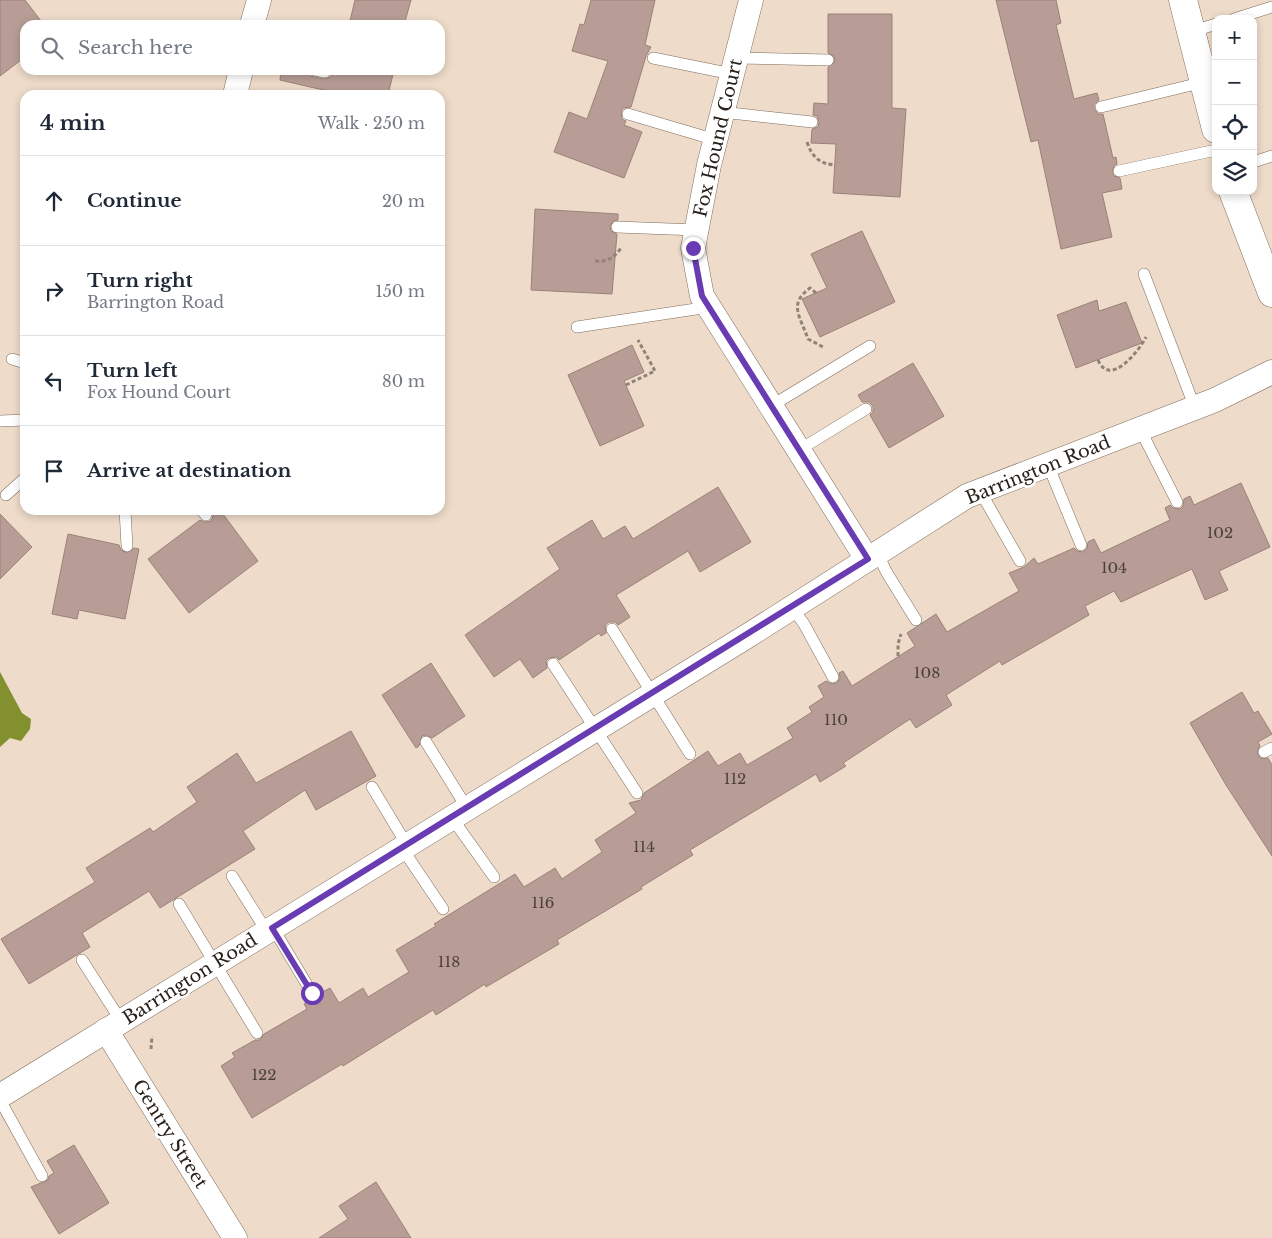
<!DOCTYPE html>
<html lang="en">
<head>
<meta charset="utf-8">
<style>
	:root { --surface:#fff; --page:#f6f6f7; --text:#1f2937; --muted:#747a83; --line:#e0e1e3 }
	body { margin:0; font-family:"Libre Baskerville",serif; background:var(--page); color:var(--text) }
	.controls { position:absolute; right:15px; top:15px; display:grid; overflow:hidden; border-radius:10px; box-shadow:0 2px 8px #0003 }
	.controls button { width:45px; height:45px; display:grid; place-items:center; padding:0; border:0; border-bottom:1px solid var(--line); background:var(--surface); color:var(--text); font:25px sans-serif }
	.stop { position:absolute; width:15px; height:15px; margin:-11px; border:4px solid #693cb4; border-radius:50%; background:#fff }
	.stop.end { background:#693cb4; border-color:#fff; box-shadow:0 1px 5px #0008 }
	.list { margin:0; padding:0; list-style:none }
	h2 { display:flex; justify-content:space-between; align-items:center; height:65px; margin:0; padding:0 20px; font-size:21px }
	h2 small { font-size:16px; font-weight:400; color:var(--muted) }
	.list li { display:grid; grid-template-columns:32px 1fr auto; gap:15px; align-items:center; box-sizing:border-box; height:90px; padding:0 20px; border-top:1px solid var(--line) }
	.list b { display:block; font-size:19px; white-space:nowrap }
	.list p { margin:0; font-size:16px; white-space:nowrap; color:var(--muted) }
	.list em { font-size:16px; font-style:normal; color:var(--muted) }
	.icon { flex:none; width:28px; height:28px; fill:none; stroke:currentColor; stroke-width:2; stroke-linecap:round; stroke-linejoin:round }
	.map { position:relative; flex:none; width:1272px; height:1238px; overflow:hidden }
	.search { position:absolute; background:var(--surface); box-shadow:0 2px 8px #0003; left:20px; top:20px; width:425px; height:55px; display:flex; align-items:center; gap:12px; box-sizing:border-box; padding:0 18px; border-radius:15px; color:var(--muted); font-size:19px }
	.panel { position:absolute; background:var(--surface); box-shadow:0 2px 8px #0003; left:20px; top:90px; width:425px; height:425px; border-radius:15px }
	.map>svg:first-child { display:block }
</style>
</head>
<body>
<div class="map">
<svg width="1272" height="1238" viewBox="0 0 1272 1238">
	<rect width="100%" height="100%" fill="#eedbc9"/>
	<path fill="#83902f" d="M0 672 22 713 31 719 30 729 21 741 10 738 0 747Z"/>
	<g fill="#b79d95" stroke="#9a8279">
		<path d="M0 0H25L44 25H25V57L0 76Z"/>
		<path d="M355 0H411L404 25H349Z"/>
		<path d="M591 0H655L645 45 651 47 646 56 631 107 623 108 621 112 622 119 626 121 624 125 642 132 624 178 554 152 569 112 587 119 608 61 572 51 580 24 584 25Z"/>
		<path d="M996 0H1056L1061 23 1056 25 1074 99 1097 93 1099 100 1094 104V109L1098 114H1103L1113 158 1116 157 1117 164 1114 166 1112 172 1114 176 1120 178 1122 189 1102 193 1112 237 1061 249 1038 140 1031 142Z"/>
		<path d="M828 14H892V108L906 109 900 197 833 193 836 144 811 143 812 129 818 127 819 122 817 116 813 115 814 103 828 104V67L835 61 834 56 828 53Z"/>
		<path d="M281 70H308L310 76 324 79 331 77 332 70H394L388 95H345L280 80Z"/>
		<path d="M535 209 618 214V220L613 221 610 226 611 231 617 234 612 294 531 290Z"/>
		<path d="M862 231 895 302 820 337 802 299 827 288 811 254Z"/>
		<path d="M1097 300 1099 311 1126 302 1142 343 1076 368 1057 315Z"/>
		<path d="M632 345 644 372 624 381 644 426 600 446 568 375Z"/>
		<path d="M913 363 944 416 889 448 870 415 873 412V406L869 402H862L858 395Z"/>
		<path d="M1241 483 1270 547 1219 571 1228 590 1205 600 1192 569 1121 602 1114 591 1085 606 1089 615 1002 665 1000 661 946 695 952 705 916 728 910 719 843 763 846 766 820 782 816 774 690 850 693 855 641 887 642 889 557 940 559 944 486 987 485 984 436 1015 433 1010 343 1066 342 1064 252 1118 221 1066 235 1057 232 1053 255 1040H260L264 1034 307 1009 304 1004 316 999 319 994 330 988 339 1003 363 988 368 997 409 972 396 950 436 926 434 924 515 874 524 887 555 868 562 879 602 852 595 840 636 813 629 803 641 800 644 793 708 751 718 766 740 753 747 765 793 738 787 728 812 712 809 707 824 697 818 686 826 681 832 684 837 683 840 678 839 673 843 671 852 686 915 646 907 633 936 614 947 632 1019 591 1009 573 1024 567 1034 558 1038 564 1074 548 1077 551 1083 552 1087 549 1088 542 1094 539 1101 553 1170 520 1165 508 1170 505 1173 508 1180 509 1183 506 1184 499 1190 496 1194 505Z"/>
		<path d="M718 487 751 542 700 572 688 551 616 595 630 617 618 625 615 622H608L605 626 606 633 601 636 599 633 559 660 556 657 549 658 546 661 547 668 533 678 520 659 494 677 465 635 560 569 547 548 592 520 603 539 625 526 633 539Z"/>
		<path d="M212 510H220L258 561 189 613 148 559 200 520 205 522 211 521 213 516Z"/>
		<path d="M0 514 32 547 0 579Z"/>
		<path d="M68 534 119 545 121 550 127 553 134 548 139 549 125 619 79 610 77 619 52 614Z"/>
		<path d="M431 663 465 716 432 738 426 735 422 736 419 746 416 748 382 695Z"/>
		<path d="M1242 692 1254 713 1258 711 1272 734 1258 742 1260 746 1257 752 1260 758H1268L1272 765V856L1226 785 1190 723Z"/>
		<path d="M351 731 376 776 316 810 305 790 243 831 255 849 160 908 149 891 82 933 90 947 29 984 1 939 95 882 86 868 150 828 153 832 197 802 187 787 237 753 256 783Z"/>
		<path d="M74 1145 109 1203 59 1234 31 1187 48 1180 49 1176 54 1173 47 1161Z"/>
		<path d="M376 1182 411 1238H319L348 1219 339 1206Z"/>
	</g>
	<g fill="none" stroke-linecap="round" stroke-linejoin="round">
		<g stroke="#7e6d5d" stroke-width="12">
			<g id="lane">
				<path d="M1234 19 1272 7"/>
				<path d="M1191 32 1216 24"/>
				<path d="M653 58 732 74"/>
				<path d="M736 58 828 60"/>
				<path d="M315 70 325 72"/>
				<path d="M1101 107 1204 82"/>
				<path d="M722 112 812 122"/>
				<path d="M628 114 716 140"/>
				<path d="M1253 162 1272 156"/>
				<path d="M1119 171 1216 150"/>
				<path d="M617 227 697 230"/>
				<path d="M1144 274 1195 408"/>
				<path d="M577 327 709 307"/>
				<path d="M12 359 25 363"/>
				<path d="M771 406 870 346"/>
				<path d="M0 421 25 420"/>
				<path d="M1140 429 1177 502"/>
				<path d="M799 450 866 409"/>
				<path d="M1048 465 1081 545"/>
				<path d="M980 491 1020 561"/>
				<path d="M6 495 25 478"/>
				<path d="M125 510 127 546"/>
				<path d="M201 510 206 515"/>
				<path d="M877 553 887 573 916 620"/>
				<path d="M792 607 804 624 833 677"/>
				<path d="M612 629 690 754"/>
				<path d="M553 664 637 793"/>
				<path d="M426 742 467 808"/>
				<path d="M1264 752 1272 748"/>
				<path d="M372 787 407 845"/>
				<path d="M452 818 494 877"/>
				<path d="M402 848 443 909"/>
				<path d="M232 876 267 932"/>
				<path d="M179 904 257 1033"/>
				<path d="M273 928 312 993"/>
				<path d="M82 960 121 1021"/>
				<path d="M0 1100 42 1176"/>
			</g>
		</g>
		<g stroke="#7e6d5d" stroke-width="25">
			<g id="street">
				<path d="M751 0 709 165 693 248 702 296 867 559"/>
				<path d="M252 25 259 0"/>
				<path d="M235 95 241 70"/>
				<path d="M106 1030 235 1238"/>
				<path d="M0 1096 749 635 967 496 1215 400 1272 372"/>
			</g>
		</g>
		<g stroke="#7e6d5d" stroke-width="29">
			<g id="secondary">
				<path d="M1183 0 1216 129"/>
				<path d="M1233 191 1272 293"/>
			</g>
		</g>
		<g stroke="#918377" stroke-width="3" stroke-dasharray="4 2.5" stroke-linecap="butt">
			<path d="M807 142C812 157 820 164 835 165"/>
			<path d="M595 261C607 262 614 258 621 248"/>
			<path d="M816 293 810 288C788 304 800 316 808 339L825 348"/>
			<path d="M1098 360C1110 388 1139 351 1146 337"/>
			<path d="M626 385 655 371 638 340"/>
			<path d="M898 656V644L901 634"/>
			<path d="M151 1049 152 1036"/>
		</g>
		<use href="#lane" stroke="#fff" stroke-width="11"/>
		<use href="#street" stroke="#fff" stroke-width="24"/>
		<use href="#secondary" stroke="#fff" stroke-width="28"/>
	</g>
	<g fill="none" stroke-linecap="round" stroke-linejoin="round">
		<path stroke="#693cb4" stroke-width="6" d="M312 993 272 928 868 559 702 296 693 248"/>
	</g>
	<g text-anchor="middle" stroke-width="5" stroke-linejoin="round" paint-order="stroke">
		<g font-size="15" fill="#4c413a">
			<text x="1220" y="538">102</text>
			<text x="1114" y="573">104</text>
			<text x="927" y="678">108</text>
			<text x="836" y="725">110</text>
			<text x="735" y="784">112</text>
			<text x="644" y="852">114</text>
			<text x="543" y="908">116</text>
			<text x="449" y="967">118</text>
			<text x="264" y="1080">122</text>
		</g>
		<g font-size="18" fill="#29221b" stroke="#fff">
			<text transform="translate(718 138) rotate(-77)" y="6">Fox Hound Court</text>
			<text transform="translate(1038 470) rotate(-22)" y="6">Barrington Road</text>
			<text transform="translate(190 979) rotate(-32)" y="6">Barrington Road</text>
			<text transform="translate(170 1134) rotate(58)" y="6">Gentry Street</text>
		</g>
	</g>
</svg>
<div class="controls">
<button>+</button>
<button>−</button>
<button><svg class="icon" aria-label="locate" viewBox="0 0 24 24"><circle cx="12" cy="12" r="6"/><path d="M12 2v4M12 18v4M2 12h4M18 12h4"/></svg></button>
<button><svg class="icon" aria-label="layers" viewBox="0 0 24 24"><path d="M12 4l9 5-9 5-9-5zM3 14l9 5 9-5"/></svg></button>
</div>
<div class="stop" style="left:312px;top:993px"></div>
<div class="stop end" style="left:693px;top:248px"></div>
<div class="search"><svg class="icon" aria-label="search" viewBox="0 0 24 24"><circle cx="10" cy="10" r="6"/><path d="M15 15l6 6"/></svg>Search here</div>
<section class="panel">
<h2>4 min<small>Walk · 250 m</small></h2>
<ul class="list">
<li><svg class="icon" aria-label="ahead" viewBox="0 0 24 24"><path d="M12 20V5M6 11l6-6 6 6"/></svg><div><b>Continue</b></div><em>20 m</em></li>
<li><svg class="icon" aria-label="right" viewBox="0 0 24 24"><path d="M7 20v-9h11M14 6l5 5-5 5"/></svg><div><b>Turn right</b><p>Barrington Road</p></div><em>150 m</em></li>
<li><svg class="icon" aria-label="left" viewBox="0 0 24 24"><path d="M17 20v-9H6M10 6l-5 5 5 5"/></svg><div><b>Turn left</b><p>Fox Hound Court</p></div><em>80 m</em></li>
<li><svg class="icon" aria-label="arrive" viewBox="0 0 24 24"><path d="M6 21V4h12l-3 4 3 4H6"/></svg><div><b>Arrive at destination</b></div></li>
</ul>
</section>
</div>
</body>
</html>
